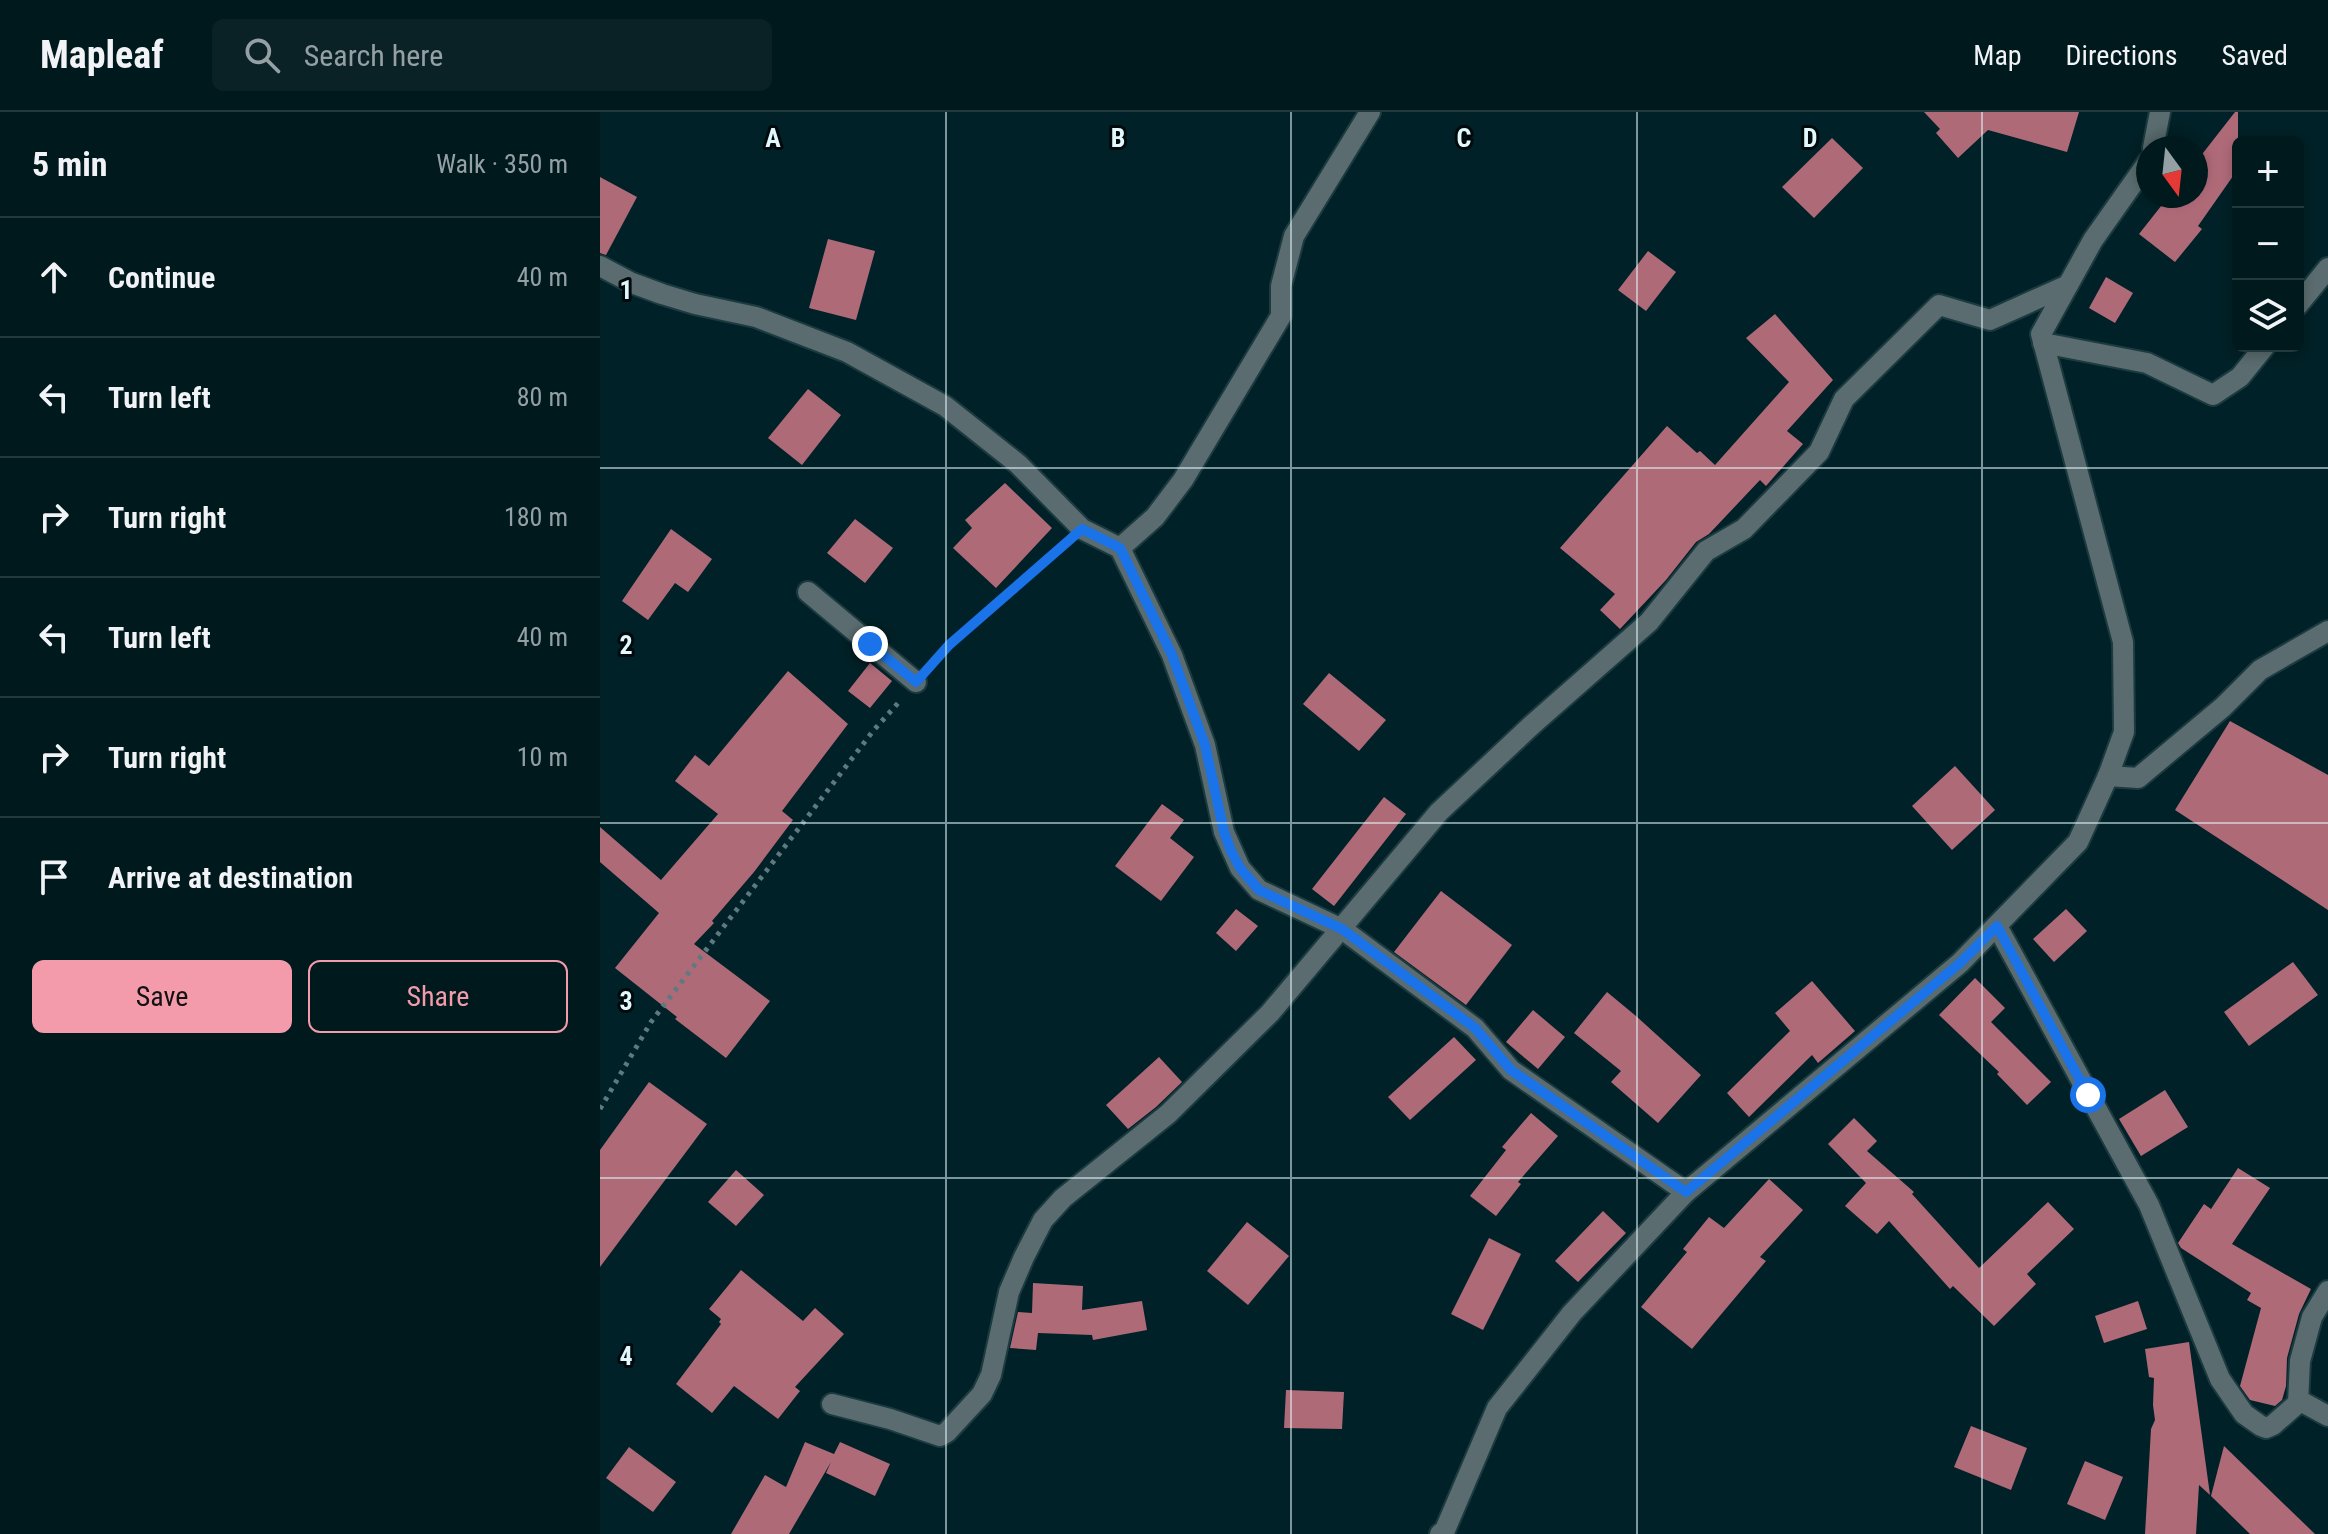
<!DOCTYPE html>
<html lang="en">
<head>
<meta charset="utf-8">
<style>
	:root { --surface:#00191d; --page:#0a2226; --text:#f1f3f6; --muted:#95a0a4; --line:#22383b; --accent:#f39aab }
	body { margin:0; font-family:"Roboto Condensed",sans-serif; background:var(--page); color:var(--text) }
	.controls { position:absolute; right:24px; top:24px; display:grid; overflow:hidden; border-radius:12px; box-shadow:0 4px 12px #0003 }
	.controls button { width:72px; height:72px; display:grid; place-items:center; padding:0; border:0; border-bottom:2px solid var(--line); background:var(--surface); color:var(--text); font:40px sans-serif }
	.compass { position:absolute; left:1536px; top:24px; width:72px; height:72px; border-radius:50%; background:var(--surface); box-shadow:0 4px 12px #0003; rotate:165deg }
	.stop { position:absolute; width:24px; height:24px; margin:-18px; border:6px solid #1a73e8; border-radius:50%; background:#fff }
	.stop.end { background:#1a73e8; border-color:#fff; box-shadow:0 2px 8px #0008 }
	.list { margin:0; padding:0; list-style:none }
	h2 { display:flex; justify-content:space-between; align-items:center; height:104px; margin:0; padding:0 32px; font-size:34px }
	h2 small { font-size:26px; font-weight:400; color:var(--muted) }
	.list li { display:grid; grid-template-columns:52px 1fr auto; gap:24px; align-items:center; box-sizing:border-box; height:120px; padding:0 32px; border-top:2px solid var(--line) }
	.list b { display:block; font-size:30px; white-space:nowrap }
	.list em { font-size:26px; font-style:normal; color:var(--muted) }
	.actions { display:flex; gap:16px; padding:24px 32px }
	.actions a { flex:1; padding:18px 0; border:2px solid var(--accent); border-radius:12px; text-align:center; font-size:28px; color:var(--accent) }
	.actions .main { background:var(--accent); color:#111 }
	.icon { flex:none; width:44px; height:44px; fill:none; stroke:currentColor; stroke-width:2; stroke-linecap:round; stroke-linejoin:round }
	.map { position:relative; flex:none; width:1728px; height:1422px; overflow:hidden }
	header { display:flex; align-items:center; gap:48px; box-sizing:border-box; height:112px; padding:0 40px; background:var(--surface); border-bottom:2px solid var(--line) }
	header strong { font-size:38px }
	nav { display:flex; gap:44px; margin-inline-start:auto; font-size:28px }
	.search { width:560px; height:72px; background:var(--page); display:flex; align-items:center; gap:20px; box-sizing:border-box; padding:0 28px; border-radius:12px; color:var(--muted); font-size:30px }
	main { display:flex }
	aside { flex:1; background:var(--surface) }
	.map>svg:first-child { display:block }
</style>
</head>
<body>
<header>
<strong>Mapleaf</strong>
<div class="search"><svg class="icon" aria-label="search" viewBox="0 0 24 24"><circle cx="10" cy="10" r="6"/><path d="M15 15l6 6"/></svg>Search here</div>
<nav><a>Map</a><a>Directions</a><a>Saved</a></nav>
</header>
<main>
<aside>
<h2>5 min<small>Walk · 350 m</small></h2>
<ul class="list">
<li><svg class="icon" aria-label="ahead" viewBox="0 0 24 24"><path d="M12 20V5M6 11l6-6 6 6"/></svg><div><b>Continue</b></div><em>40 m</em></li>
<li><svg class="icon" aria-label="left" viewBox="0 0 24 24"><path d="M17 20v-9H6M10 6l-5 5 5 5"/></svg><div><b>Turn left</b></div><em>80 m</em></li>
<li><svg class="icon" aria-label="right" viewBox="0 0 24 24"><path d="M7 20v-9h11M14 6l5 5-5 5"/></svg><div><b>Turn right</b></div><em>180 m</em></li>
<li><svg class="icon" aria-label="left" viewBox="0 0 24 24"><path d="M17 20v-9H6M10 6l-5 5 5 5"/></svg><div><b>Turn left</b></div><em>40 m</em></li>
<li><svg class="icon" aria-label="right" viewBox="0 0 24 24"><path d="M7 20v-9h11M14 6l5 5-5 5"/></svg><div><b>Turn right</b></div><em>10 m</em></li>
<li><svg class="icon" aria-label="arrive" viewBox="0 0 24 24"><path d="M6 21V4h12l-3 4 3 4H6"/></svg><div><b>Arrive at destination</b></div></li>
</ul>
<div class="actions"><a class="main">Save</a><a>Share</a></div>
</aside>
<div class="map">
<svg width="1728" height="1422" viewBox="0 0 1728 1422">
	<rect width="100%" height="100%" fill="#002127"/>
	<g fill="#af6a78">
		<path d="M1324 0H1479L1467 40 1388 18 1358 46 1336 21 1340 17Z"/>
		<path d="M1635 0H1638V57L1598 114 1602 117 1575 150 1539 122 1569 84H1596V50Z"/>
		<path d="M1232 26 1263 56 1214 106 1182 75Z"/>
		<path d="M0 65 37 85 6 143 0 141Z"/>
		<path d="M228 127 275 139 256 208 209 196Z"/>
		<path d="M1048 139 1076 160 1046 199 1018 178Z"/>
		<path d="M1506 165 1533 181 1515 211 1489 196Z"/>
		<path d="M1175 202 1233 268 1187 319 1203 332 1166 374 1160 368 1109 422 1096 430 1066 468 1020 517 1000 498 1015 482 960 436 1067 314 1097 341 1100 339 1115 353 1189 270 1146 226Z"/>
		<path d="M208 277 241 303 202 353 168 326Z"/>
		<path d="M405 371 452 416 396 476 353 436 372 416 365 408Z"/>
		<path d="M255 407 293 436 265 471 227 441Z"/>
		<path d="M71 417 112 447 88 480 75 471 48 508 22 489Z"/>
		<path d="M270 551 292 569 270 596 248 579Z"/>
		<path d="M188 559 248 612 182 699 193 708 154 760 112 809 114 811 94 832 170 889 126 946 75 907 77 905 15 856 59 801 0 750V715L61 768 118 702 75 669 95 643 109 654Z"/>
		<path d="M729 561 786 608 759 639 703 592Z"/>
		<path d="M1630 609 1728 663V798L1575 698Z"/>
		<path d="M1355 654 1395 698 1352 738 1312 694Z"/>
		<path d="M784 685 806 702 734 794 712 777Z"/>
		<path d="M562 692 584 708 570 726 594 745 561 789 515 754Z"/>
		<path d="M841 779 912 833 866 893 794 840Z"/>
		<path d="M636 797 658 814 636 839 616 821Z"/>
		<path d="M1466 797 1487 819 1454 850 1433 827Z"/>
		<path d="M1693 850 1718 883 1649 934 1624 900Z"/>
		<path d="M1375 866 1405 896 1391 910 1451 970 1427 993 1397 962 1399 960 1339 903Z"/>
		<path d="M1212 869 1255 919 1218 951 1212 943 1149 1005 1127 981 1190 919 1175 901Z"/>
		<path d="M1007 880 1036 904 1101 963 1058 1011 1011 970 1021 959 974 921Z"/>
		<path d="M933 898 965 925 938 957 906 930Z"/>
		<path d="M854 925 876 948 810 1008 788 985Z"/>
		<path d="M559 945 582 970 556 995 528 1017 506 993Z"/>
		<path d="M49 970 107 1012 0 1155V1038Z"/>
		<path d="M1565 978 1588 1015 1541 1044 1519 1007Z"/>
		<path d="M931 1001 958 1024 918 1070 921 1072 896 1104 870 1084 906 1038 902 1035Z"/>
		<path d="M1254 1006 1277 1029 1267 1039 1314 1080 1312 1082 1379 1156 1448 1090 1474 1117 1427 1162 1436 1172 1394 1214 1353 1174 1350 1177 1289 1109 1277 1122 1245 1094 1266 1071 1228 1032Z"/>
		<path d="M1638 1056 1670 1076 1632 1132 1711 1177 1699 1202 1687 1246 1686 1274 1682 1288 1675 1294 1650 1288 1640 1274 1661 1196 1647 1188 1651 1181 1581 1136 1578 1131 1604 1092 1611 1097Z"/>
		<path d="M136 1058 164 1083 136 1114 108 1090Z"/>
		<path d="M1169 1067 1203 1098 1160 1145 1166 1149 1092 1237 1041 1195 1087 1140 1083 1137 1109 1105 1124 1116Z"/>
		<path d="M1003 1099 1026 1121 978 1170 955 1149Z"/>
		<path d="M647 1110 689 1144 648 1193 607 1159Z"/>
		<path d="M889 1126 921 1142 883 1218 851 1202Z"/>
		<path d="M141 1158 203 1209 215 1196 244 1222 195 1275 200 1279 178 1307 134 1274 112 1301 76 1272 121 1212 119 1210 121 1207 109 1197Z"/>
		<path d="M433 1171 483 1174 482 1198 542 1189 547 1218 493 1228 492 1223 438 1221 436 1238 410 1236 418 1200 432 1201Z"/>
		<path d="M1538 1189 1547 1217 1504 1231 1495 1204Z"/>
		<path d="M1589 1230 1610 1383 1599 1373 1596 1422H1545L1551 1317 1555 1308 1553 1293 1554 1266 1549 1265 1545 1237Z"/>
		<path d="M686 1278 744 1280 742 1317 684 1316Z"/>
		<path d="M1371 1314 1427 1336 1411 1378 1354 1355Z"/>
		<path d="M205 1330 234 1342 240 1330 290 1352 275 1384 226 1361 231 1350 189 1422H131L165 1363 186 1375Z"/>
		<path d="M1624 1334 1715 1422H1650L1611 1384Z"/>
		<path d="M29 1335 76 1370 53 1400 6 1366Z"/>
		<path d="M1485 1349 1523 1365 1505 1408 1467 1392Z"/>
	</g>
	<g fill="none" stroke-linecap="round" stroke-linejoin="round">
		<g stroke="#1b3b41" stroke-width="24">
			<g id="lane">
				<path d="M1698 193 1728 156"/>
				<path d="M1443 231 1547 251 1613 283 1640 265 1665 234"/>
				<path d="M208 480 316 570"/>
			</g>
		</g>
		<g stroke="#1b3b41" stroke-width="24">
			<g id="street">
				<path d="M1553 36 1560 0"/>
				<path d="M0 154 32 171 62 182 95 192 156 205 247 240 345 294 418 352 482 417 520 436 572 543 605 633 624 720 640 756 659 778 742 817 875 916 911 958 1086 1080"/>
				<path d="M520 436 555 405 583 368 681 204V174L694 124 770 0"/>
				<path d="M1508 664 1538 666 1623 595 1660 558 1728 519"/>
				<path d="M1397 814 1549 1093 1620 1267 1644 1302 1661 1314 1666 1316 1673 1313 1698 1291H1704L1728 1304"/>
				<path d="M1698 1291 1700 1249 1712 1205 1728 1179"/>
				<path d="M232 1292 290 1307 340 1324 347 1320 382 1282 391 1263 409 1180 424 1145 443 1108 463 1086 568 1002 670 901 839 700 933 612 1049 510 1106 439 1144 417 1219 340 1244 287 1339 193 1390 208 1468 173"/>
				<path d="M840 1422 845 1418 897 1296 972 1201 1086 1080 1360 851 1478 730 1508 664 1524 620 1523 530 1441 222 1493 128 1548 50"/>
			</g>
		</g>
		<g stroke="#5e7a80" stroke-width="5" stroke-dasharray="4 6" stroke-linecap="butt">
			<path d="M332 552 349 533 463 433"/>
			<path d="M0 997 51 910 273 619 299 590"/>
		</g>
		<use href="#lane" stroke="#5a6c6f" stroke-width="20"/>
		<use href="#street" stroke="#5a6c6f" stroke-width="20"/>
	</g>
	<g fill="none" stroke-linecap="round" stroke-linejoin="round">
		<path stroke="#1a73e8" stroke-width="10" d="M270 532 316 570 349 533 482 417 520 436 572 543 605 633 624 720 631 739 640 756 659 778 742 817 875 916 911 958 1086 1080 1360 851 1397 814 1488 983"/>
	</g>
	<path fill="none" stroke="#e1f8fd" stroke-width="2" stroke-opacity="0.55" d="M346 0V1422M691 0V1422M1037 0V1422M1382 0V1422M0 356H1728M0 711H1728M0 1066H1728"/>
	<g font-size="26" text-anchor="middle" font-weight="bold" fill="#e1f8fd" stroke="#00090c" stroke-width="6" stroke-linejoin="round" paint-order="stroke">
		<text x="173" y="35">A</text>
		<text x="518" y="35">B</text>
		<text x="864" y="35">C</text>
		<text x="1210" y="35">D</text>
		<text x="26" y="187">1</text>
		<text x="26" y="542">2</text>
		<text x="26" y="898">3</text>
		<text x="26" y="1253">4</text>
	</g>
</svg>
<div class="controls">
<button>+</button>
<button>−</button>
<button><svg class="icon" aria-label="layers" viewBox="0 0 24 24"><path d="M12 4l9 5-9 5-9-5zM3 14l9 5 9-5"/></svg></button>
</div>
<svg class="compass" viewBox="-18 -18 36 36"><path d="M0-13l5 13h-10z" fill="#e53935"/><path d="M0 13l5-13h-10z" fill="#95a0a4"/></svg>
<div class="stop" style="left:1488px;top:983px"></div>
<div class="stop end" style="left:270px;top:532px"></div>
</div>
</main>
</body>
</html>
